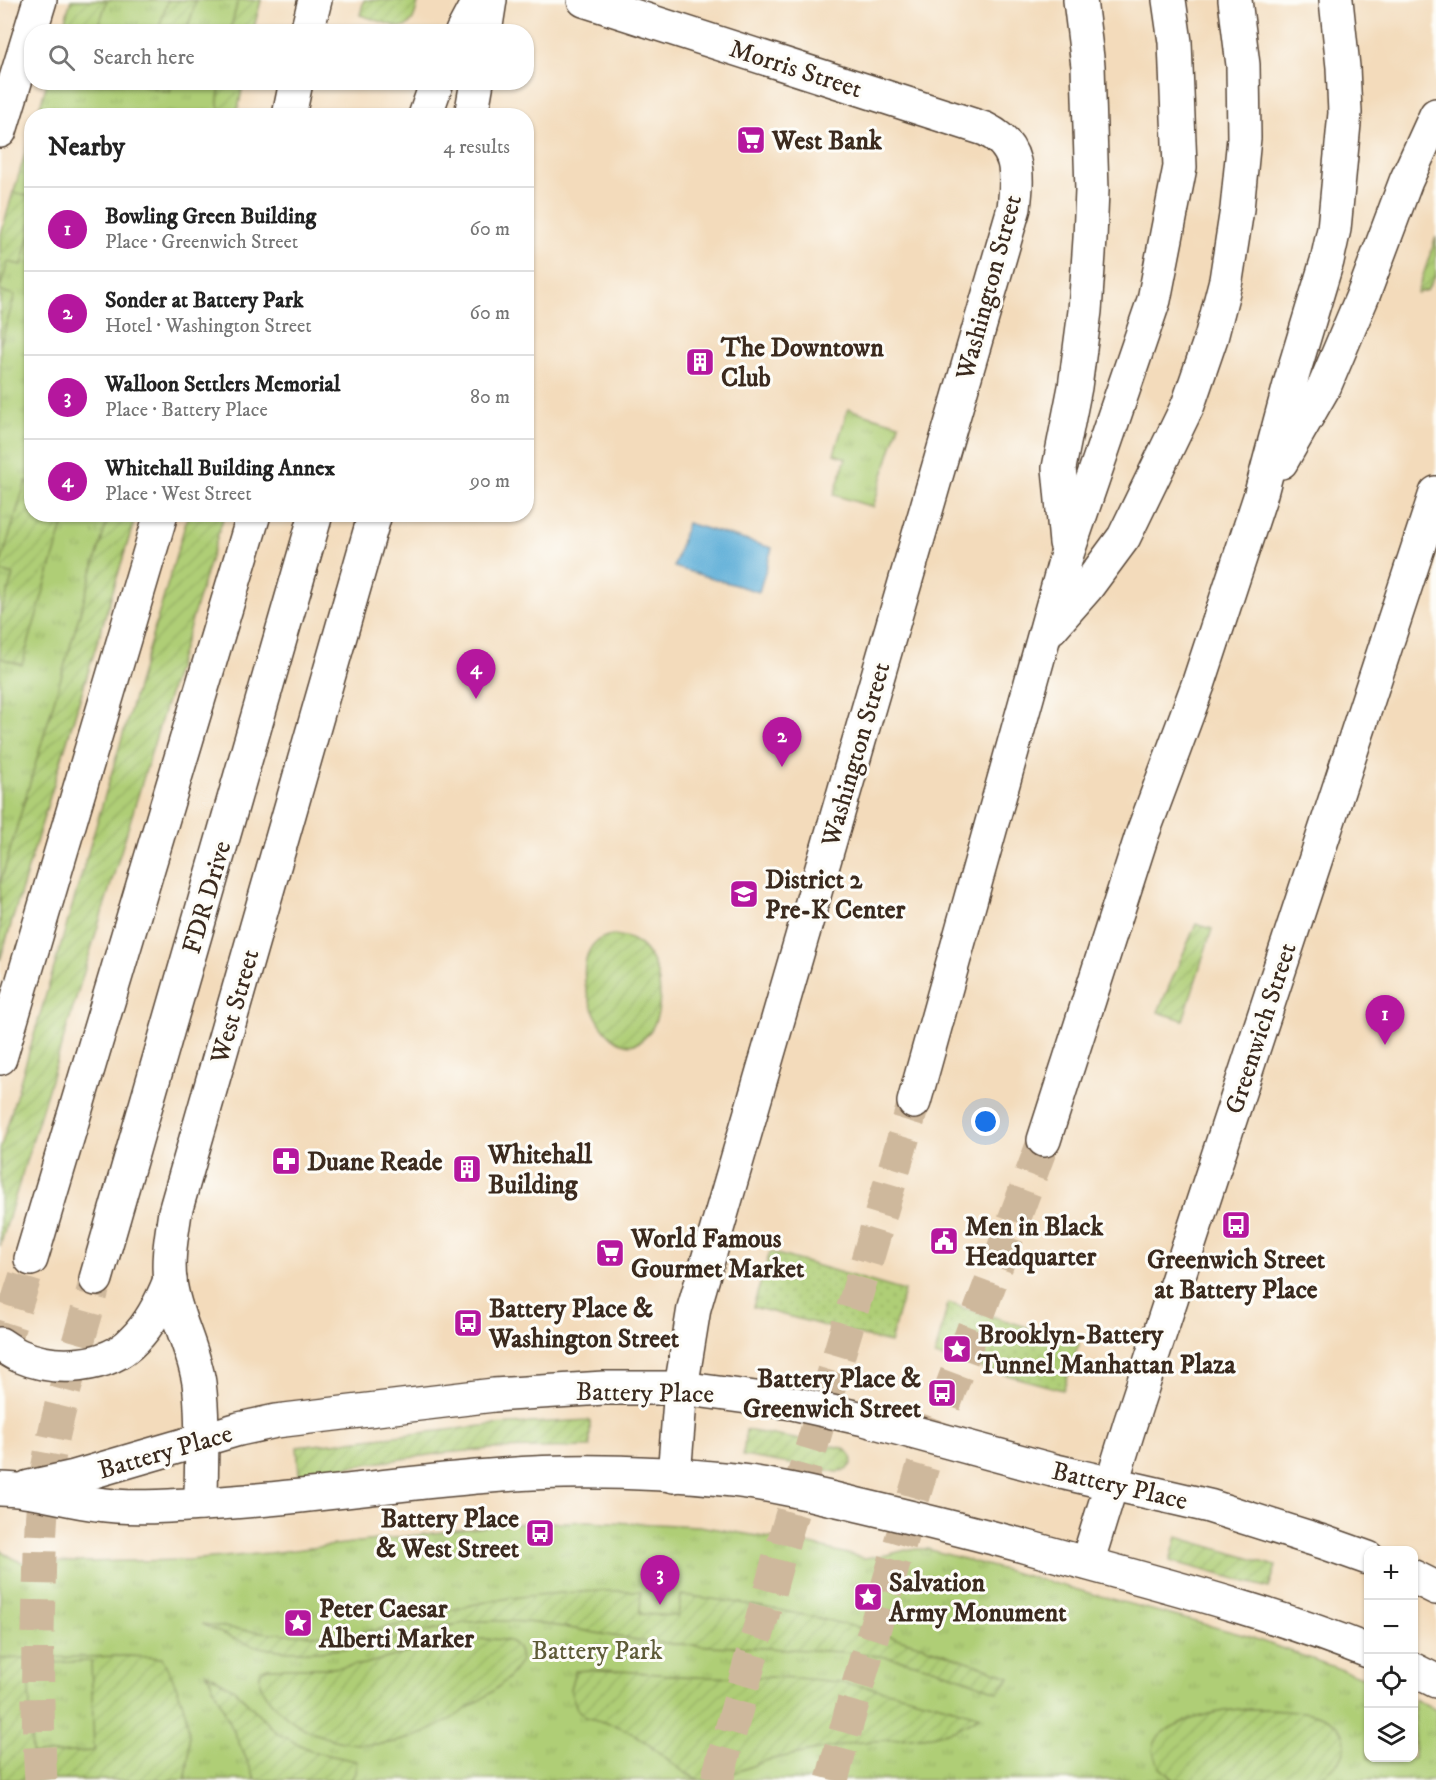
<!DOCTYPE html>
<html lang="en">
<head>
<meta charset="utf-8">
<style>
	:root { --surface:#fff; --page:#f2f2f2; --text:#222; --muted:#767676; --line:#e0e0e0; --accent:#b5179e }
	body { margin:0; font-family:"IM FELL DW Pica",serif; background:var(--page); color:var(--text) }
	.controls { position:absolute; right:18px; bottom:18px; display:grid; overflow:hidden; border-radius:12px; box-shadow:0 2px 4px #0004 }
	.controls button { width:54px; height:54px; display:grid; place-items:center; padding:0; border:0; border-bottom:2px solid var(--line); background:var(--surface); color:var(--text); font:30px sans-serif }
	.you { position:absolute; left:986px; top:1122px; width:21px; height:21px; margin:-15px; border:4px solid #fff; border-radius:50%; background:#1a73e8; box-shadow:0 0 0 9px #1a73e833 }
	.badge { display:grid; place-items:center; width:39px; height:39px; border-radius:50%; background:var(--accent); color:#fff; font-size:20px; font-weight:700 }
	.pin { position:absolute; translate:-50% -50px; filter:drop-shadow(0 2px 3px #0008) }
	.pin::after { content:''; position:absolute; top:32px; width:21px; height:18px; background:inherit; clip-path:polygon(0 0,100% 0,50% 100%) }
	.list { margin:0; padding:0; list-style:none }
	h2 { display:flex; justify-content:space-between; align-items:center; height:78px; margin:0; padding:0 24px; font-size:26px }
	h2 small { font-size:20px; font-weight:400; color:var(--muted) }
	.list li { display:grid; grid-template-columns:39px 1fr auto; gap:18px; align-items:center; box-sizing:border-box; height:84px; padding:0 24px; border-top:2px solid var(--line) }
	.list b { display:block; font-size:22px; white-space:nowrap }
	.list p { margin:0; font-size:20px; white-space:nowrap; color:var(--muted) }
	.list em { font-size:20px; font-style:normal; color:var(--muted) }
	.icon { flex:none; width:33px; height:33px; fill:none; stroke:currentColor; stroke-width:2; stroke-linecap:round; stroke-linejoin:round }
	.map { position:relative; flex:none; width:1436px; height:1780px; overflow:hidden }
	.search { position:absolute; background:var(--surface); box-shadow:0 2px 4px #0004; left:24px; top:24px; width:510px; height:66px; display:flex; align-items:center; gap:15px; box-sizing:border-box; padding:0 21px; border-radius:24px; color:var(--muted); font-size:22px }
	.panel { position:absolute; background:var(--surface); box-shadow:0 2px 4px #0004; left:24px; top:108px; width:510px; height:414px; border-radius:24px }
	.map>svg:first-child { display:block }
</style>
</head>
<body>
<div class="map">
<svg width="1436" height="1780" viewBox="0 0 1436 1780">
	<defs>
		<pattern id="grass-dots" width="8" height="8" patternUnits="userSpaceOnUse" patternTransform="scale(1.5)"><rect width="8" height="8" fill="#afce76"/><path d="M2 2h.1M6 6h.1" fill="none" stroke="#97b166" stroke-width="1.8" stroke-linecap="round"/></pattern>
		<pattern id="park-tufts" width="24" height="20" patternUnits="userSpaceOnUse" patternTransform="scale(1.5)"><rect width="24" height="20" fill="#afce76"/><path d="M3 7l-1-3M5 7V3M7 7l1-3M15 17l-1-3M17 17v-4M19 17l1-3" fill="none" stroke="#97b166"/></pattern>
		<pattern id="garden-furrows" width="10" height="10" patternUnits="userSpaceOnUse" patternTransform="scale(1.5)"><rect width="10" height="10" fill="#afce76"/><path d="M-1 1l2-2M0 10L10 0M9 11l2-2" fill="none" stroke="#97b166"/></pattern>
	</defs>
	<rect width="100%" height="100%" fill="#fdfcf7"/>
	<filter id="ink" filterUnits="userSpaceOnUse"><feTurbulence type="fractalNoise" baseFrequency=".0167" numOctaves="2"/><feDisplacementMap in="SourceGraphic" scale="12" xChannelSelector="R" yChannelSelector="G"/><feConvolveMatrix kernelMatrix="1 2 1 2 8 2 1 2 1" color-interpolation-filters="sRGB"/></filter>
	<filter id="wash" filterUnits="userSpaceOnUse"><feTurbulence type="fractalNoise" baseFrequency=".008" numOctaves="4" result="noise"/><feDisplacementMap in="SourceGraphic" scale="24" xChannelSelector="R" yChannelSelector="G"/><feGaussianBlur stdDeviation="1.35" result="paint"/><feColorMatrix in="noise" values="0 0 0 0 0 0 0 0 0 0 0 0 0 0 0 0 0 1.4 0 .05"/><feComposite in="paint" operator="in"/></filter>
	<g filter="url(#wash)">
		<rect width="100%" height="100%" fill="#f3dbbb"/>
		<g fill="url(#grass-dots)" stroke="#757c4a" stroke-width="1.5">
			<path d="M770 1252 904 1291 890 1343 753 1307Z"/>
			<path d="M948 1303 1079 1343 1063 1390 935 1356Z"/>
		</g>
		<g fill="url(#park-tufts)" stroke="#757c4a" stroke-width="1.5">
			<path d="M71 0H261L253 31 62 32Z"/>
			<path d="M47 83H243L237 115 37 116Z"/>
			<path d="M31 134 32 514 136 515 0 960V238Z"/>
			<path d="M848 409 899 424 873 507 834 495 846 458 834 454Z"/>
			<path d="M588 1521 699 1526 811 1545 864 1558 886 1555 910 1549H927L1247 1636 1368 1679V1758H1414V1699L1436 1710V1780H0V1550L16 1560 25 1563 189 1560 269 1553 509 1524Z"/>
		</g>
		<g fill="url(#garden-furrows)" stroke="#757c4a" stroke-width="1.5">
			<path d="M71 0H107L97 31H62Z"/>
			<path d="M168 0H196L187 31H158Z"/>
			<path d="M238 0H261L253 31H230Z"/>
			<path d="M364 0H419L413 20 405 27H398L360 15Z"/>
			<path d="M143 83V82L172 83 170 92 142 85Z"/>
			<path d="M221 83H243L237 115C212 114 217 102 221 83Z"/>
			<path d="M13 192 31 197V231L22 265 8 262 0 288V238Z"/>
			<path d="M1436 237V275L1427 290 1417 293Z"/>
			<path d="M0 291 15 295 0 346Z"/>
			<path d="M26 481 31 483 32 514 66 515 22 665 0 658V617L13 575 0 571V566Z"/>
			<path d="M109 515H136L0 960V884Z"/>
			<path d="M188 515H224L0 1246V1150Z"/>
			<path d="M1196 924 1212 929 1183 1020 1158 1012Z"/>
			<path d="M614 935C622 936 629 937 636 942 663 959 667 1011 648 1034 608 1084 548 941 614 935Z"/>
			<path d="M590 1420V1447L492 1449 443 1453 299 1474 297 1447 491 1425Z"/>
			<path d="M746 1430 843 1448 851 1455 852 1463 846 1470 837 1472 743 1456Z"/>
			<path d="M1177 1537 1276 1566 1269 1588 1170 1561Z"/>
			<path d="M600 1591H641L640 1614 678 1616 681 1595C794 1608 904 1635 1010 1677L998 1692C958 1675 916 1660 872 1655 803 1647 733 1649 664 1643 604 1638 545 1618 484 1621 447 1623 414 1636 378 1643 344 1650 304 1654 270 1649 246 1645 223 1634 202 1624 252 1632 301 1638 352 1633 390 1630 427 1616 463 1607 508 1596 554 1593 600 1591Z"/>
			<path d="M484 1639C503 1640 519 1636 521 1660 511 1680 490 1694 471 1706 455 1717 438 1728 419 1735 370 1754 312 1744 275 1706 265 1696 256 1684 261 1670L268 1668H332L365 1664 432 1646Z"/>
			<path d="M129 1656 162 1658C185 1699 196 1733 185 1780H0V1659L27 1658 28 1664 32 1754 94 1751 91 1661 32 1664 31 1658Z"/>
			<path d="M589 1670C626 1670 662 1675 699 1677 731 1678 764 1676 796 1678 860 1682 920 1697 980 1716L957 1729 932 1736 852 1743 768 1760 715 1780H699L684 1772 639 1737 620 1727 586 1717 577 1709 570 1689 575 1671Z"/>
			<path d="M207 1673 234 1689 278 1734 314 1752 357 1761 355 1773 351 1780H256Z"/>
			<path d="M1240 1709C1268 1709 1354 1704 1344 1751 1342 1762 1322 1777 1311 1780 1300 1780 1285 1780 1274 1780 1240 1780 1207 1780 1173 1780 1167 1774 1158 1767 1155 1758 1141 1724 1219 1711 1240 1709Z"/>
		</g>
		<path fill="#5eafd8" stroke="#4c6c7b" stroke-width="1.5" d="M687 523 772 548 759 592 674 567Z"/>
	</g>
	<g filter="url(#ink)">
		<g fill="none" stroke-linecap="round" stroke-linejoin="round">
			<g stroke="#ceb89c" stroke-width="33" stroke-dasharray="33 16" stroke-linecap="butt">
				<path d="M0 1355 31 1259"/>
				<path d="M41 1780C37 1717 37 1655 39 1592 40 1556 40 1519 45 1483 55 1414 78 1346 96 1279"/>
				<path d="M717 1780 781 1550 914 1102"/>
				<path d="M832 1780 857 1688 928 1449 1044 1140"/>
			</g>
			<g stroke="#574536" stroke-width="36">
				<g id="minor">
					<path d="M584 0 985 129C1020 146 1018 174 1014 208L694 1308 681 1388 674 1476"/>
					<path d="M0 131 40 0"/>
				</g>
			</g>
			<g stroke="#574536" stroke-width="36">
				<g id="major">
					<path d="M485 32 490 0"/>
					<path d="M471 116 477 82"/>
					<path d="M0 1058 161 514"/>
					<path d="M0 1344C6 1348 13 1353 20 1356 55 1371 107 1369 134 1340 151 1323 161 1303 170 1280"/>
					<path d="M29 1487 74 1477 239 1429 276 1421 494 1395 604 1388H681L792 1403 864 1419 1052 1470 1209 1506 1323 1542 1368 1558"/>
					<path d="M0 1489C33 1489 64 1500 97 1504 131 1509 167 1506 202 1504 302 1499 401 1482 502 1475 577 1469 658 1472 733 1480 777 1485 820 1496 863 1506 918 1519 972 1532 1027 1547 1141 1579 1258 1607 1368 1651"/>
					<path d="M201 1504C201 1466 204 1421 199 1383 194 1348 174 1316 170 1281 167 1258 172 1234 175 1212L375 514"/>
					<path d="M1087 1563 1130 1424 1436 493"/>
					<path d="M1414 1577 1436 1588"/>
					<path d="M1414 1670 1436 1681"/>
				</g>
			</g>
			<g stroke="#574536" stroke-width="36">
				<g id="highway">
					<path d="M307 32 315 0"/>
					<path d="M462 32 479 0"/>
					<path d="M289 116 296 82"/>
					<path d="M425 116 437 82"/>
					<path d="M1281 462 1325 385 1364 293 1406 181 1436 115"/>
					<path d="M1066 543 1059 468 1075 387 1085 311 1090 239 1092 190 1088 66 1080 0"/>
					<path d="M1051 628 1087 587 1124 537 1188 405 1211 338 1226 280 1237 209 1244 138 1243 65 1235 0"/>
					<path d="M914 1102 1067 554 1154 300 1180 167 1175 42 1169 0"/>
					<path d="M1044 1140 1142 835 1198 685 1260 497 1292 377 1327 261 1334 229 1345 113 1343 67 1336 0"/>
					<path d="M31 1259 254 514"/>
					<path d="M96 1279 316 514"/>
				</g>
			</g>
			<use href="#minor" stroke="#fff" stroke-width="33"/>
			<use href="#major" stroke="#fff" stroke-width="33"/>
			<use href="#highway" stroke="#fff" stroke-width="33"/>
		</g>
	</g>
	<defs>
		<g id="supermarket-square" transform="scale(1.5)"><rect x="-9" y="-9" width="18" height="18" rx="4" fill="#b5179e" stroke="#fdfcf7"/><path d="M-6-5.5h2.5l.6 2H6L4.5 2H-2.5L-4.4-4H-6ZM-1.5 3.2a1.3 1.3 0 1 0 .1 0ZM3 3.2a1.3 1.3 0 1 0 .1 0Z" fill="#fff"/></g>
		<g id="building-square" transform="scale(1.5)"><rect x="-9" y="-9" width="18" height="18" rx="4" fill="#b5179e" stroke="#fdfcf7"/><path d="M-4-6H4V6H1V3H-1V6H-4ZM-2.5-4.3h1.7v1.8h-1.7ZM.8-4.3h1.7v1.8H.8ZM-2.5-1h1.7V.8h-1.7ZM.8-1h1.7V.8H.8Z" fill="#fff"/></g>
		<g id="school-square" transform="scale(1.5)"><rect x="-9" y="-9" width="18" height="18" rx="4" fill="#b5179e" stroke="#fdfcf7"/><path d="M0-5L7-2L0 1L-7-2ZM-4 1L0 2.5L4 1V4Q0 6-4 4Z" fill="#fff"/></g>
		<g id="pharmacy-square" transform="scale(1.5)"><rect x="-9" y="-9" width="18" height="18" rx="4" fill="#b5179e" stroke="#fdfcf7"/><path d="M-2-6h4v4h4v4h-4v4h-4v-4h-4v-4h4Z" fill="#fff"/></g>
		<g id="bus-square" transform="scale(1.5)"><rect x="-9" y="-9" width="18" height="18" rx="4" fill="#b5179e" stroke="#fdfcf7"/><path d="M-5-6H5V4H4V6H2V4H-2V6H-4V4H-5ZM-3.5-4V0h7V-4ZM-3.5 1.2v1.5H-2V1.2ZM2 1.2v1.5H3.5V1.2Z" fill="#fff"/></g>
		<g id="civic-square" transform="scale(1.5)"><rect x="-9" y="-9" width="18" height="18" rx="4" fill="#b5179e" stroke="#fdfcf7"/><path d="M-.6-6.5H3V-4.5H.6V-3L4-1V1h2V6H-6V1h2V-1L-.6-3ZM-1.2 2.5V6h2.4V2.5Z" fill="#fff"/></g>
		<g id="sight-square" transform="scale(1.5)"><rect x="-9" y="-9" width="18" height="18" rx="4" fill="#b5179e" stroke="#fdfcf7"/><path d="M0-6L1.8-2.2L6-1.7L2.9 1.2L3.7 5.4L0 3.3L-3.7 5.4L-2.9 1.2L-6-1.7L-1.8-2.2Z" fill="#fff"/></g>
	</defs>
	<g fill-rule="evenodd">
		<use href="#supermarket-square" x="751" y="140"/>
		<use href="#building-square" x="700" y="362"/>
		<use href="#school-square" x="744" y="894"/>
		<use href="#pharmacy-square" x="286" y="1161"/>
		<use href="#building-square" x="467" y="1169"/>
		<use href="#bus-square" x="1236" y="1225"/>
		<use href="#civic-square" x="944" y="1241"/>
		<use href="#supermarket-square" x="610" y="1253"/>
		<use href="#bus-square" x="468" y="1323"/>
		<use href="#sight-square" x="957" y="1349"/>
		<use href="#bus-square" x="942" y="1393"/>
		<use href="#bus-square" x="540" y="1533"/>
		<use href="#sight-square" x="868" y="1597"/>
		<use href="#sight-square" x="298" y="1623"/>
	</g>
	<g text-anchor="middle" stroke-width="6" stroke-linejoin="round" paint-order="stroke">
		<g font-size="26" fill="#3b2a1e" stroke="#fdfcf7">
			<text transform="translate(796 68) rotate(18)" y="9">Morris Street</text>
			<text transform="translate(988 287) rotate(-75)" y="9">Washington Street</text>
			<text transform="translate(855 754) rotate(-74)" y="9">Washington Street</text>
			<text transform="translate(206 897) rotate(-74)" y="9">FDR Drive</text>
			<text transform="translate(234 1006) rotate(-74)" y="9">West Street</text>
			<text transform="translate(1260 1028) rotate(-72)" y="9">Greenwich Street</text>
			<text transform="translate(645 1392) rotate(1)" y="9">Battery Place</text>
			<text transform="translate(165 1451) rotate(-16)" y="9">Battery Place</text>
			<text transform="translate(1120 1485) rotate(13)" y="9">Battery Place</text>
		</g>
		<g font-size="26" font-weight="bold" fill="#3b2a1e" stroke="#fdfcf7" text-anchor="start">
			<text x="772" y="149">West Bank</text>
			<text x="721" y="356">The Downtown<tspan x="721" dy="30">Club</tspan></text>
			<text x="765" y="888">District 2<tspan x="765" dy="30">Pre-K Center</tspan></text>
			<text x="488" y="1163">Whitehall<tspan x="488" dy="30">Building</tspan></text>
			<text x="307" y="1170">Duane Reade</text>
			<text x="965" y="1235">Men in Black<tspan x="965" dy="30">Headquarter</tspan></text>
			<text x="631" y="1247">World Famous<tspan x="631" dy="30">Gourmet Market</tspan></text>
			<text x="1236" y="1268" text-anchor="middle">Greenwich Street<tspan x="1236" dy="30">at Battery Place</tspan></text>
			<text x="489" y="1317">Battery Place &amp;<tspan x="489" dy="30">Washington Street</tspan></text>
			<text x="978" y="1343">Brooklyn-Battery<tspan x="978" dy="30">Tunnel Manhattan Plaza</tspan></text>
			<text x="921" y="1387" text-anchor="end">Battery Place &amp;<tspan x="921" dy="30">Greenwich Street</tspan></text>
			<text x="519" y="1527" text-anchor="end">Battery Place<tspan x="519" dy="30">&amp; West Street</tspan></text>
			<text x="889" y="1591">Salvation<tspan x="889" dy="30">Army Monument</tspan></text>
			<text x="319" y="1617">Peter Caesar<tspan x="319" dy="30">Alberti Marker</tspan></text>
		</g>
		<g font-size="26" fill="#5e5b38" stroke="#fdfcf7">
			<text x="597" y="1659">Battery Park</text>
		</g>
	</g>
</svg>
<div class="controls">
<button>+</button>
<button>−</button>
<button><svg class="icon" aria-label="locate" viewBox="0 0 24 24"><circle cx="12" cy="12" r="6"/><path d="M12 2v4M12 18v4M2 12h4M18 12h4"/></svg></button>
<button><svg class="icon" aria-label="layers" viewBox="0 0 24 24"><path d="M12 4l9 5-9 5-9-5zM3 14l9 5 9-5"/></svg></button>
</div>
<div class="you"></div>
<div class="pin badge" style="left:1385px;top:1045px">1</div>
<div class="pin badge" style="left:782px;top:767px">2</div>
<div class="pin badge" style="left:660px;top:1605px">3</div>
<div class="pin badge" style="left:476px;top:699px">4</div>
<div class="search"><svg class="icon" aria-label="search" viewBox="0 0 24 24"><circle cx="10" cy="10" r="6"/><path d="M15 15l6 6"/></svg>Search here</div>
<section class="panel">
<h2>Nearby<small>4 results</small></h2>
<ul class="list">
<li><span class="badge">1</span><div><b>Bowling Green Building</b><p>Place · Greenwich Street</p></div><em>60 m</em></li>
<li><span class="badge">2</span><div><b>Sonder at Battery Park</b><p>Hotel · Washington Street</p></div><em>60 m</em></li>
<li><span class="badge">3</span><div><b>Walloon Settlers Memorial</b><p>Place · Battery Place</p></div><em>80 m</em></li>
<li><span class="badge">4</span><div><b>Whitehall Building Annex</b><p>Place · West Street</p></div><em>90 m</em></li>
</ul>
</section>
</div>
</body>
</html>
